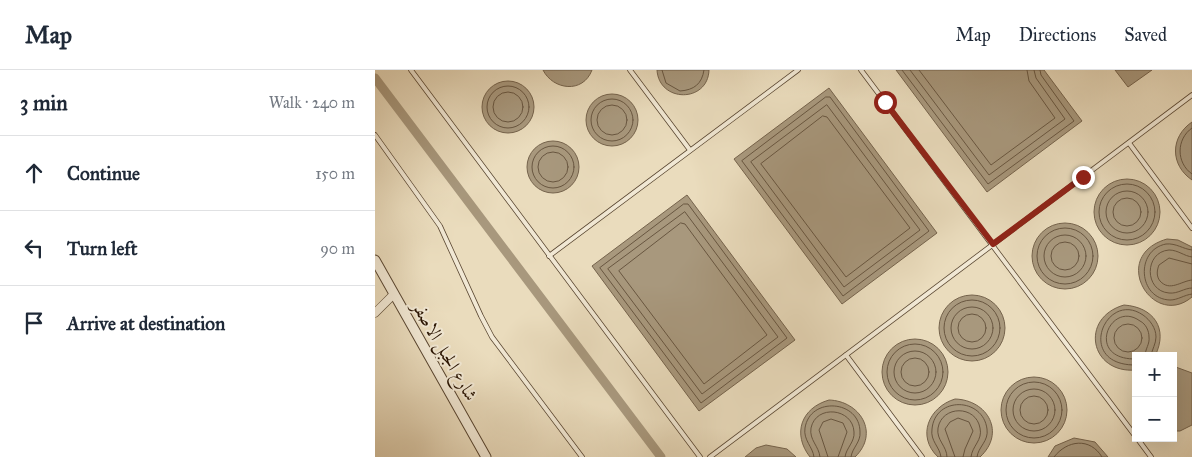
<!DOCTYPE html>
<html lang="en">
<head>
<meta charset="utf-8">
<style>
	:root { --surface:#fff; --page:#f2f2f3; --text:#1f2937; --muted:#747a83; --line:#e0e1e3 }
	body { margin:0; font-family:"IM FELL Great Primer",Amiri,serif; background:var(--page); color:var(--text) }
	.controls { position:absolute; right:15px; bottom:15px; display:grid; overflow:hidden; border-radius:0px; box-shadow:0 5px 20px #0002 }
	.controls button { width:45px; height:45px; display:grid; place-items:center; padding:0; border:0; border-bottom:1px solid var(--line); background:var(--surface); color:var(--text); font:25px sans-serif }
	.stop { position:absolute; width:15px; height:15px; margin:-11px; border:4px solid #8f2418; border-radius:50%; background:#fff }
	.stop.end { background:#8f2418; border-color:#fff; box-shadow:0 1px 5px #0008 }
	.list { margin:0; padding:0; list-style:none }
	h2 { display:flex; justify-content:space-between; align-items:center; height:65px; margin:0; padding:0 20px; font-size:21px }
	h2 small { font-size:16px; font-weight:400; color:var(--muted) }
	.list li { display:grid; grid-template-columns:32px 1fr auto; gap:15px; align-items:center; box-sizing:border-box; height:75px; padding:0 20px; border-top:1px solid var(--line) }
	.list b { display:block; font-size:19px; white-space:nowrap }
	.list em { font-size:16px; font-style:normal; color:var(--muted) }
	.icon { flex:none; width:28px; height:28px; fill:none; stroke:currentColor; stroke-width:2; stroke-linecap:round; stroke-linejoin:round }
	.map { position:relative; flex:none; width:817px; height:387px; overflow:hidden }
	header { display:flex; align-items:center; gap:30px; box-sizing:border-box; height:70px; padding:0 25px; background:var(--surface); border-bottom:1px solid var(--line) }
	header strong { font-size:24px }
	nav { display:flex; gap:28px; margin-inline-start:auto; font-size:18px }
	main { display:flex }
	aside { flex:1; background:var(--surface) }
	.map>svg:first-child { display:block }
</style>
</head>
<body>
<header>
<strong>Map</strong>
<nav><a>Map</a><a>Directions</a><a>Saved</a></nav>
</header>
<main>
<aside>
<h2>3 min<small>Walk · 240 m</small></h2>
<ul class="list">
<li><svg class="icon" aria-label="ahead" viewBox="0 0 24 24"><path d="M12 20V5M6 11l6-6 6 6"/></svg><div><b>Continue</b></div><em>150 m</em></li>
<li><svg class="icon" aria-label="left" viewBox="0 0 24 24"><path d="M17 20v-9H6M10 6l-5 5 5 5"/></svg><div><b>Turn left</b></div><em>90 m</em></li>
<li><svg class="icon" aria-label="arrive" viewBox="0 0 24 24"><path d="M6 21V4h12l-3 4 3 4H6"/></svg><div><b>Arrive at destination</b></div></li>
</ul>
</aside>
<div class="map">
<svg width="817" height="387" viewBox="0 0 817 387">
	<rect width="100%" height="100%" fill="#eadcbd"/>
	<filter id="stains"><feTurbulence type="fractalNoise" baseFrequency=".004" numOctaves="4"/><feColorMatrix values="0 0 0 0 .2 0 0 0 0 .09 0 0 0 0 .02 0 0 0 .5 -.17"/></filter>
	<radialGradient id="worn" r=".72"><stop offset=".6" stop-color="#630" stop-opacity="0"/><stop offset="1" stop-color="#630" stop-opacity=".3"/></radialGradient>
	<g fill="#a8987d" stroke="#75634c">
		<path d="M168 0H217C208 24 178 20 168 0Z"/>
		<path d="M282 0H334C333 33 284 33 282 0Z"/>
		<path d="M521 0H669L707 51 612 122Z"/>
		<path d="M740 0H777L753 17Z"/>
		<circle cx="133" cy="37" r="26"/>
		<path d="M454 18 562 163 467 234 359 89Z"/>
		<circle cx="237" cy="50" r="26"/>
		<path d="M817 52V110C795 95 795 67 817 52Z"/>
		<circle cx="178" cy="97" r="26"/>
		<circle cx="752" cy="142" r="33"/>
		<path d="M312 125 420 270 324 341 217 196Z"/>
		<circle cx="690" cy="186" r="33"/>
		<path d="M792 169 803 170 817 177V227C778 260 733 186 792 169Z"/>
		<circle cx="597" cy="258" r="33"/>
		<path d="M749 235C778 237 794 258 780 286H761V300C715 304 704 248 749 235Z"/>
		<circle cx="540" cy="302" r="33"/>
		<path d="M798 296 817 303V355L805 361H798Z"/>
		<circle cx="659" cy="340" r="33"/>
		<path d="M580 329C613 330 631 363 605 387H563C541 366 554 337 580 329Z"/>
		<path d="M454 330C485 331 505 363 480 387H435C417 364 426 338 454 330Z"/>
		<path d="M699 368 720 372 733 387H673L680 376Z"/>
		<path d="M391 375 412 379 421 387H370L381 378Z"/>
	</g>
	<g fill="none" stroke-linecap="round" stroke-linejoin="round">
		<g stroke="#685640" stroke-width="1">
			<path d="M287 0 291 13 305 21C319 20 327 14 329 0"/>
			<path d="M527 0 613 114 699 51 666 5 665 0"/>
			<path d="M535 0 614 105 690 49 661 8 659 0"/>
			<path d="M544 0 616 95 680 48 654 11 652 0"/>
			<circle cx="133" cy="37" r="21"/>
			<circle cx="133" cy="37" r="15"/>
			<path d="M451 27H455L554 161 468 226 367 91Z"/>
			<circle cx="237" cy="50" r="21"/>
			<path d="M452 35 545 160 469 217 376 92Z"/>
			<circle cx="237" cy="50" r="15"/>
			<path d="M448 46 452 47 535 158 471 207 386 94Z"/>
			<path d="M817 58C801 69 801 93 817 104"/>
			<circle cx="178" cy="97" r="21"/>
			<circle cx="178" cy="97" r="15"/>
			<circle cx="752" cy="142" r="28"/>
			<circle cx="752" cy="142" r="21"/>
			<circle cx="752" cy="142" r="14"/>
			<path d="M309 134H313L412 268 326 333 225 198Z"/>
			<path d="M310 142 403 267 327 324 233 199Z"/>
			<path d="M306 153 310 154 392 265 329 314 244 201Z"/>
			<circle cx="690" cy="186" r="28"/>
			<circle cx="690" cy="186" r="21"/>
			<circle cx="690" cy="186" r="14"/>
			<path d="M817 180C808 179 801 173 791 174 760 180 763 229 795 230 803 230 809 225 817 224"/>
			<path d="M817 187C809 186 803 180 794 180 769 182 769 221 794 223 803 224 809 218 817 218"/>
			<path d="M817 194 794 188 784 195C782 200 781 206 785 211 795 222 806 211 817 210"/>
			<circle cx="597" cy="258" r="28"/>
			<circle cx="597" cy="258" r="21"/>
			<circle cx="597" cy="258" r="14"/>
			<circle cx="753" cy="268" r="14"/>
			<circle cx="540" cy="302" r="28"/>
			<circle cx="540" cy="302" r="21"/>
			<circle cx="540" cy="302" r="14"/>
			<path d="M761 289C709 290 735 229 765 251 771 254 774 261 774 267 775 274 770 279 770 286"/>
			<path d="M761 295C699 296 730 219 768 245 775 250 781 258 781 267 781 274 777 279 776 286"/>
			<circle cx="659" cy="340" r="28"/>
			<circle cx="659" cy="340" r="21"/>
			<circle cx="659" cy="340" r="14"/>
			<path d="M439 387C438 377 428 370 430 358 435 326 485 330 485 362 486 372 477 378 476 387"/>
			<path d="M445 387C444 376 434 370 436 358 441 334 478 338 479 362 480 372 471 378 470 387"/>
			<path d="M453 387 444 360 448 352 456 349 468 353 472 362 463 387"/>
			<path d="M566 387C565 377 555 371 557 359 560 326 608 327 612 359 614 371 603 377 602 387"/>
			<path d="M572 387C572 376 561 370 563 358 567 335 601 335 605 358 608 370 597 376 596 387"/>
			<path d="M580 387 570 359 575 352 583 348 594 352 598 361 590 379 588 387"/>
			<path d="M679 387C692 370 715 367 727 387"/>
		</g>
		<path stroke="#a8987d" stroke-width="9" d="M0 8 286 387"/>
		<g stroke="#594631" stroke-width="5.5">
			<g id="service">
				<path d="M36 0 325 387"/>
				<path d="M255 0 315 80"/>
				<path d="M486 0 761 367"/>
				<path d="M0 65 65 156 106 246 117 267 207 387"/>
				<path d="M754 73 817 158"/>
				<path d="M174 186 423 0"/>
				<path d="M471 285 547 387"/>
				<path d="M762 368 776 387"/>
				<path d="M335 387 817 25"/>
			</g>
		</g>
		<g stroke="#594631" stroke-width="9">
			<path id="minor" d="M0 243 19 224"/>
		</g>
		<g stroke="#594631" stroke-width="11">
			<path id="tertiary" d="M0 190 111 387"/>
		</g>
		<use href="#service" stroke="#f1e8d4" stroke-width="4"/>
		<use href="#minor" stroke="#f1e8d4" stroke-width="8"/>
		<use href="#tertiary" stroke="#f1e8d4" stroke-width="9"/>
	</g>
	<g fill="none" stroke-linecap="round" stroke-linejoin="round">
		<path stroke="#8f2418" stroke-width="6" d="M510 32 618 174 708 107"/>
	</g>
	<g text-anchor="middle" stroke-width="4" stroke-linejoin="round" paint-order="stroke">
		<g font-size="18" fill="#291402" stroke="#f1e8d4">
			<text transform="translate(70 281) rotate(60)" y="6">شارع الجبل الاصفر</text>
		</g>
	</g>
	<rect width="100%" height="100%" filter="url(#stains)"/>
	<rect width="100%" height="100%" fill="url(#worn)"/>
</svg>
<div class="controls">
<button>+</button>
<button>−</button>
</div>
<div class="stop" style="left:510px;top:32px"></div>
<div class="stop end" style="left:708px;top:107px"></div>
</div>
</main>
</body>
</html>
